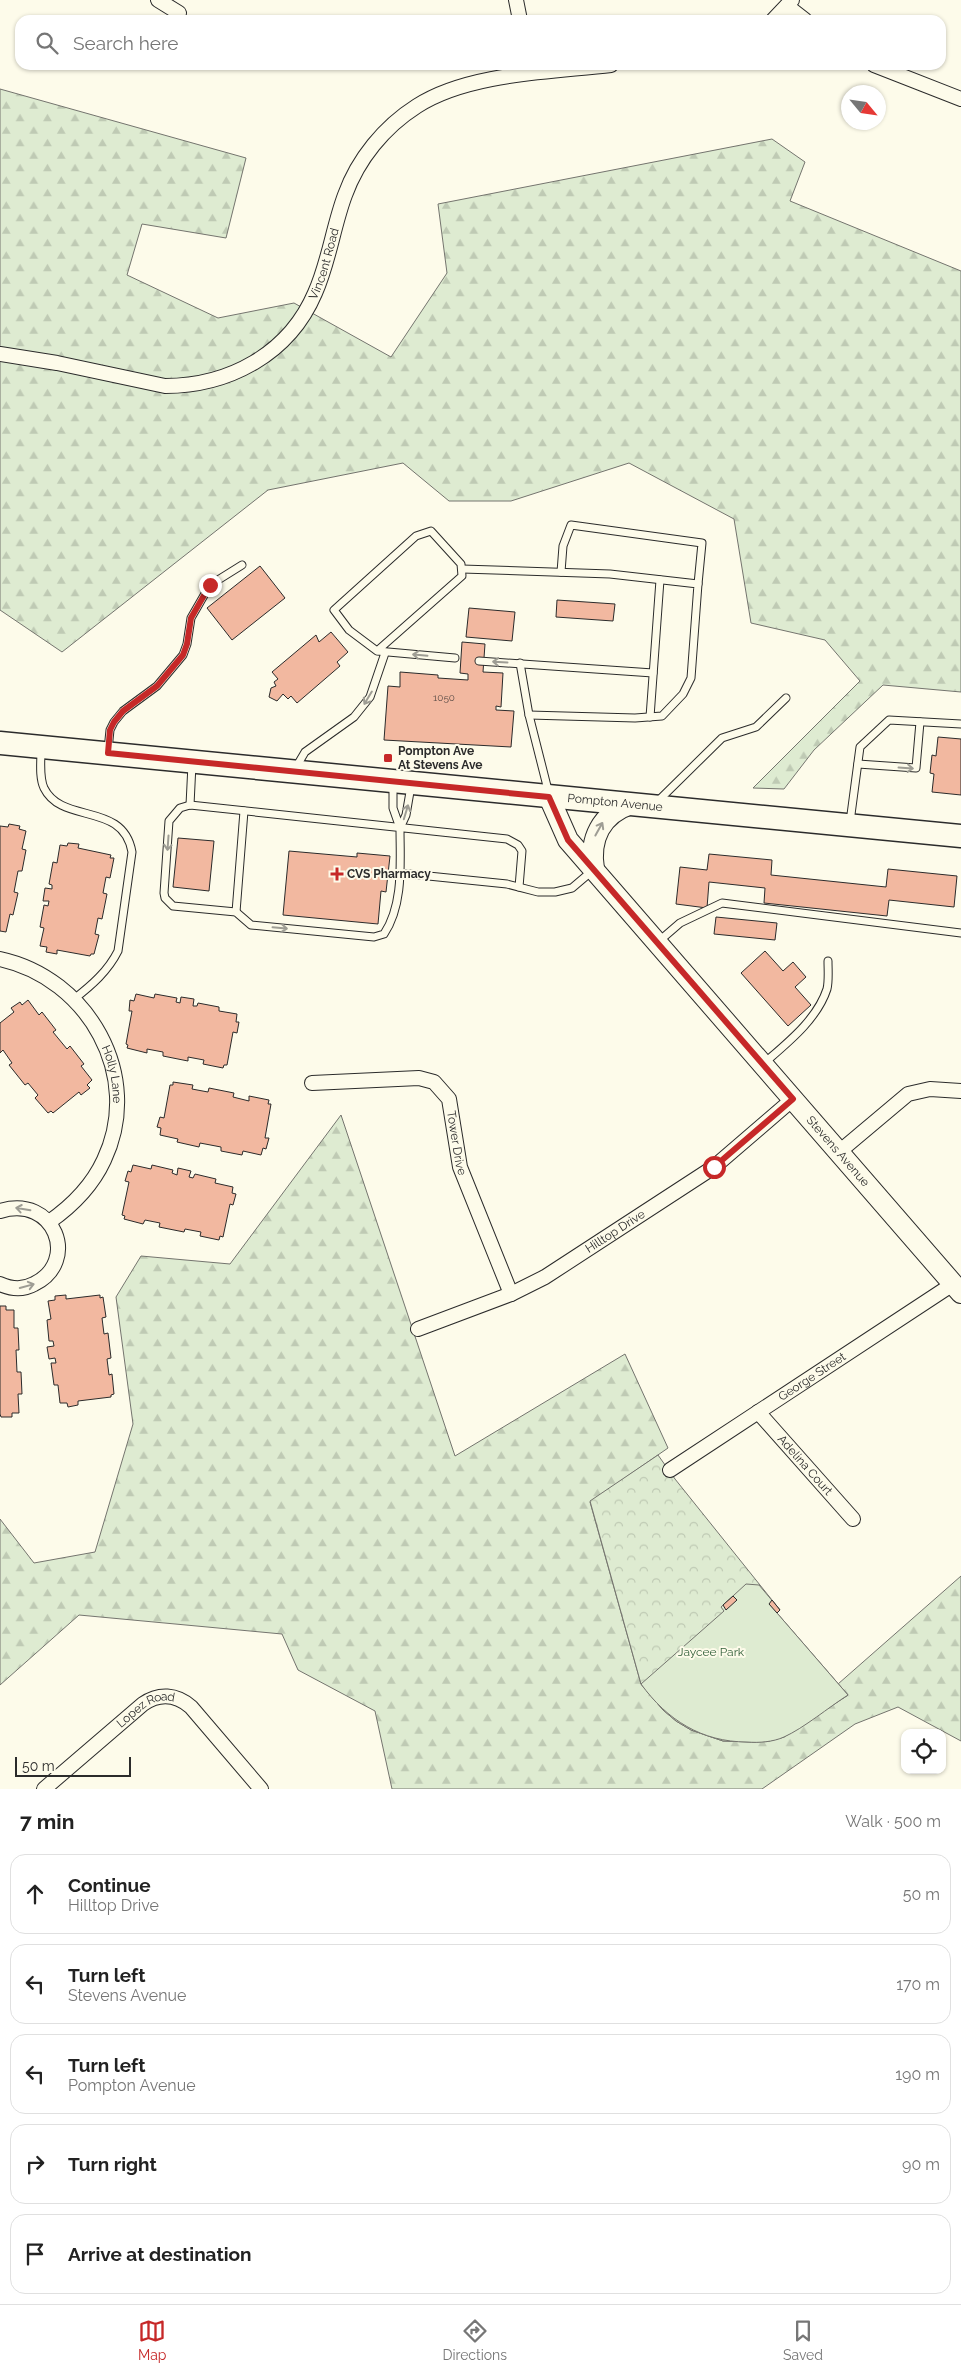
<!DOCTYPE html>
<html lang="en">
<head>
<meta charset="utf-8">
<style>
	:root { --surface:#fff; --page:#f6f6f6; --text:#222; --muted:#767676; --line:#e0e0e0; --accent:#c62828 }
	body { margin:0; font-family:Raleway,sans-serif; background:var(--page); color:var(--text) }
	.controls { position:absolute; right:15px; bottom:15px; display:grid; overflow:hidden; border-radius:10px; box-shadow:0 1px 4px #0004 }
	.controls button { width:45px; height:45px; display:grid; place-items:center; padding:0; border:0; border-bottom:1px solid var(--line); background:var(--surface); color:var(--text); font:25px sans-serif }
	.compass { position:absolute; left:841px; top:85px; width:45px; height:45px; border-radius:50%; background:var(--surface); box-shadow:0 1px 4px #0004; rotate:119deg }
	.scale { position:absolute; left:15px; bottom:12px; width:116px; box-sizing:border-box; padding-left:5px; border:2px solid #2b2b2b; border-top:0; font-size:14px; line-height:18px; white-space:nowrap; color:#2b2b2b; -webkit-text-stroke:4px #fdfbea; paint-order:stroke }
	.stop { position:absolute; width:15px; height:15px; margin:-11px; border:4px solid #c62828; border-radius:50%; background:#fff }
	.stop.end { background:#c62828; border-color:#fff; box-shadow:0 1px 5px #0008 }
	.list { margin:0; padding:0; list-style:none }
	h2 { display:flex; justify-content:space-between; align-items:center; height:65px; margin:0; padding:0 20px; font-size:21px }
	h2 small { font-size:16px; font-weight:400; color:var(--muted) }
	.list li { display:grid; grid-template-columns:32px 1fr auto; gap:15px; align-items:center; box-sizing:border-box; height:80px; margin:0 10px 10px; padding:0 10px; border:1px solid var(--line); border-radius:15px }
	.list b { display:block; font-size:19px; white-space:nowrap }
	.list p { margin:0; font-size:16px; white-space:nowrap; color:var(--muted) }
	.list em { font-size:16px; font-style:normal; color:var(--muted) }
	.icon { flex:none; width:28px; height:28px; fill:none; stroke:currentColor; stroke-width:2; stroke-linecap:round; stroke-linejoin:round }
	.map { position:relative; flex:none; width:961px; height:1789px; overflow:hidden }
	.search { position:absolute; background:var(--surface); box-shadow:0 1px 4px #0004; left:15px; right:15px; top:15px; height:55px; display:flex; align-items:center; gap:12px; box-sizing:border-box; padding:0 18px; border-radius:15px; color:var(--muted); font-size:19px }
	.sheet { height:515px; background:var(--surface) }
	nav { display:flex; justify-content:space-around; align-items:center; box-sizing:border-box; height:70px; border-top:1px solid var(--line); background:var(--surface); font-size:14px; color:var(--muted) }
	nav a { display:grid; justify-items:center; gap:2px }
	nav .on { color:var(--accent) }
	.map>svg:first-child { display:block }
</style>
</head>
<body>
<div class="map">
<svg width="961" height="1789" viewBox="0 0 961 1789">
	<defs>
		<pattern id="forest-firs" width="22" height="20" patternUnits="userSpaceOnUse" patternTransform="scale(1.25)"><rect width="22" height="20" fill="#deebd1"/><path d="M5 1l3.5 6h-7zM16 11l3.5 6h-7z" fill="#bfcab4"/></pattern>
		<pattern id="park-crowns" width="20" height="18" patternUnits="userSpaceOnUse" patternTransform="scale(1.25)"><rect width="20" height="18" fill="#deebd1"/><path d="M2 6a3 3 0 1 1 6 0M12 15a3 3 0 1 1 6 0" fill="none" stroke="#bfcab4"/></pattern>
	</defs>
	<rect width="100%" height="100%" fill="#fdfbea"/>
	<g fill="url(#forest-firs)" stroke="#74746e">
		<path d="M0 89 246 158 226 238 142 224 127 275 218 318 294 303 391 357 447 273 438 204 772 139 805 162 790 201 961 271V692L883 685 814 750 784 789 753 788 860 681 825 640 751 623 734 519 629 463 511 501H449L403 463 268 490 62 652 0 610Z"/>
		<path d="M341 1115 455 1456 625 1354 668 1448 590 1502 641 1684 663 1710 676 1721 691 1730 723 1741 754 1742 769 1741 784 1737 848 1695 838 1684 961 1576V1741L898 1707 855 1724 762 1789H392L375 1711 298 1670 282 1634 79 1615 0 1685V1519L34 1563 95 1552 133 1424 116 1297 141 1256 230 1264Z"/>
	</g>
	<path fill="url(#park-crowns)" stroke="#74746e" d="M658 1455 675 1479 780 1610 777 1613 848 1695 784 1737 769 1741 754 1742 723 1741 691 1730 676 1721 663 1710 641 1684 590 1501Z"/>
	<path fill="#deebd1" stroke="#74746e" d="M746 1584 759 1585 780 1610 777 1613 848 1695C829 1707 804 1728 784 1737 773 1742 759 1743 747 1742 702 1742 667 1720 641 1684L724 1611 721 1607Z"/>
	<g fill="#f2b8a0" stroke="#2b2b2b">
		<path d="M260 566 285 598 232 640 207 608Z"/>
		<path d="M557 600 615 604 613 621 556 617Z"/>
		<path d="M469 608 515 612 512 641 466 637Z"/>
		<path d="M331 632 348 652 337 662 340 666 297 703 291 696 288 699 283 694 277 701 269 697 271 688 276 686 274 682 278 679 272 672 316 635 319 642Z"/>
		<path d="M462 642 485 644 483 672 503 673 501 707 496 706V710L514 711 511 747 384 740 388 686 400 687V672L438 675V678L468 680V674L460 673Z"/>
		<path d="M938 737 961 739V795L932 792 934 774 930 773 932 755 936 756Z"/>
		<path d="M9 824 20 826 19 829 26 831 22 849 26 850 22 871H18L14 892 18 893 13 915 10 914 6 932 0 931V826L8 827Z"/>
		<path d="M178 838 214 841 209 891 173 887Z"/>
		<path d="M68 843 79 844 78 848 111 855 110 858H114L110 878 106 877 103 893 107 894 102 919 98 918 95 934 99 935 94 954H91L90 956 57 950V954L46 952 47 947 40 946 44 928 40 927 44 905 48 906 49 901H43L45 888 52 889V885L49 884 53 862 57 863 60 845 67 846Z"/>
		<path d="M289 851 357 857V853L390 856 386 892 381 891 378 924 283 915Z"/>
		<path d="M709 854 772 860 771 875 886 887 888 869 957 876 954 907 889 900 887 916 764 903 765 888 709 882 707 908 676 904 680 867 707 870Z"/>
		<path d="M716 917 777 923 775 940 714 934Z"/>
		<path d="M765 951 783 971 793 962 806 977 795 987 811 1005 788 1026 741 973Z"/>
		<path d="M136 994 154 998 155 994 177 998 176 1002 180 1003 181 997 194 999 193 1006H197L198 1003 219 1007V1011L237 1014 236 1022H239L237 1033 233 1032 227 1065H224L223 1068 203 1064 204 1060 188 1057V1061L163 1056V1052L147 1049V1053L127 1048 128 1045 126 1044 132 1011H129L130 1000 134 1001Z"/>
		<path d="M28 1000 39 1015 42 1012 56 1030 53 1032 67 1049 70 1046 84 1064 81 1066 92 1080 87 1085 90 1088 81 1095 79 1092 53 1113 51 1111 48 1113 35 1098 38 1095 28 1083 25 1085 9 1065 12 1063 3 1050 0 1053V1023L14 1012 11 1008 20 1002 22 1005Z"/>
		<path d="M173 1082 193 1085 192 1089 208 1092 209 1088 234 1093 233 1097 249 1101V1096L269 1100 268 1104H271L265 1138H269L266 1149 263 1148 261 1155 243 1151 242 1155 221 1151V1147L200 1143 199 1147 177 1142 178 1139 160 1135 161 1128 157 1127 160 1117 164 1118 170 1085H173Z"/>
		<path d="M133 1165 151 1169 152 1165 173 1170 172 1173 177 1175 178 1168 191 1171 189 1177 193 1178 195 1174 216 1179 215 1183 233 1187 232 1193 236 1194 233 1205 230 1204 223 1237 220 1236 219 1240 200 1236 201 1232 185 1229 184 1232 159 1227 160 1223 145 1220 143 1224 124 1219 125 1216 122 1215 129 1182 125 1181 128 1171 131 1172Z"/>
		<path d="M66 1295V1299L100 1295V1298L103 1297 106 1317 102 1318 104 1334 108 1333 111 1358 107 1359 109 1375 112 1374 114 1394 111 1395V1397L78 1401V1405L68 1407 67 1403H60L58 1385H54L51 1363H56L55 1358 49 1359 47 1347 54 1346 53 1341H49L47 1320 51 1319 48 1301 55 1300V1296Z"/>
		<path d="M0 1306H6V1310H14V1328H18L19 1350H16L17 1372H21L22 1394H18L19 1413H12V1417H1L0 1414Z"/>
		<path d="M733 1596 737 1600 726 1610 723 1605Z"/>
		<path d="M772 1600 780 1610 777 1613 769 1604Z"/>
	</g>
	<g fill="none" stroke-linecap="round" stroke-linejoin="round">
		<g stroke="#2b2b2b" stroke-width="9">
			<g id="lane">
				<path d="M462 569 610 574 698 584 691 678 683 694 662 716 635 718 529 715"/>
				<path d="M561 572 563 546 571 525 702 543 698 584"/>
				<path d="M377 651 462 576 461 564 431 531 416 536 334 610 349 630 377 651 455 658"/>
				<path d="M479 661 653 673"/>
				<path d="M520 663 529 715 549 794"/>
				<path d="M650 717 660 580"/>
				<path d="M41 750C41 762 39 777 44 788 62 825 123 801 132 852L118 951C108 971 92 985 74 999"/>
				<path d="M108 750 110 730 114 722 123 711 157 686 183 655 187 644 191 618 210 585 242 565"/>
				<path d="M858 764 916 768 920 722"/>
				<path d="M295 769 305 752 354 717 370 697 385 653"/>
				<path d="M393 784V808L400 828 406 815 411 786"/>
				<path d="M657 802 722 738 756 727 786 698"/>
				<path d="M190 805 192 764"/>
				<path d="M850 822 860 747 889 720 961 724"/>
				<path d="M400 828C400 862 404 904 384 934L374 937 251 925 236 912 173 906 165 898 164 893 169 821 180 808 190 805 507 839 518 845 522 851 519 887"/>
				<path d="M399 873 507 884 538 892H555L572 888 592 871"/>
				<path d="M236 912 244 811"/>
				<path d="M658 942 680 923 722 903 961 933"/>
				<path d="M763 1064C786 1044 817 1020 827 989 829 981 828 970 828 961"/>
			</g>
		</g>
		<g stroke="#2b2b2b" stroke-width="16">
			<g id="street">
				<path d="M158 0 179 13"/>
				<path d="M516 0 520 20"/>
				<path d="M787 6 805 20"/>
				<path d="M773 20 792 0"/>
				<path d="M874 65 961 99"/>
				<path id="s1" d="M0 354 57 363 165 386C229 386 289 354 315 293 329 262 333 227 345 195 358 159 384 127 417 106 468 73 551 72 611 65"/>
				<path id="s2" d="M0 959C88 978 144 1076 104 1160 92 1186 72 1206 49 1222"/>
				<path id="s3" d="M312 1083 419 1078 434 1082 449 1099 460 1167 511 1294"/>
				<path d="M839 1152 908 1094 930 1089 961 1091"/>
				<path d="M0 1211C55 1194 80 1262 34 1284 23 1290 11 1289 0 1284"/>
				<path id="s4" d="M418 1329 511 1294 545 1277 714 1167 793 1099"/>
				<path id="s5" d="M758 1412 853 1519"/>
				<path id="s6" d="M670 1470 953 1284"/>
				<path id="s7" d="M44 1789 143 1704C159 1693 176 1694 191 1707L261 1789"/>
			</g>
		</g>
		<g stroke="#2b2b2b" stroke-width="22">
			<g id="secondary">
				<path id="s8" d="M549 797 568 840 961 1293"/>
				<path d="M594 869C589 839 601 814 631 804"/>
			</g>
		</g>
		<g stroke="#2b2b2b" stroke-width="25">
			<g id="primary">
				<path id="s9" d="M0 743 961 836"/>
			</g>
		</g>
		<use href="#lane" stroke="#fdfbea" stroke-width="7"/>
		<use href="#street" stroke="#fdfbea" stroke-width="14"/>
		<use href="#secondary" stroke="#fdfbea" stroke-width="20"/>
		<use href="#primary" stroke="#fdfbea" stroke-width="22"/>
	</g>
	<defs><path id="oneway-shaft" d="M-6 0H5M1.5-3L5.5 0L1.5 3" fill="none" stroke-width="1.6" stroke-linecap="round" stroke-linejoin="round" transform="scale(1.25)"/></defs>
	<g stroke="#9e9d94">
		<use href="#oneway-shaft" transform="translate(420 655) rotate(-175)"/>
		<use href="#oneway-shaft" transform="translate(500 662) rotate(-177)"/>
		<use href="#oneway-shaft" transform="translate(368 698) rotate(121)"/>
		<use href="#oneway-shaft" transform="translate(906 768) rotate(4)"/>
		<use href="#oneway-shaft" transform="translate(406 812) rotate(-73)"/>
		<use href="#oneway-shaft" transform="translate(599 829) rotate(-61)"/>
		<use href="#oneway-shaft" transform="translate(168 843) rotate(94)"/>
		<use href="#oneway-shaft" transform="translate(280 928) rotate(5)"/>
		<use href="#oneway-shaft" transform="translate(23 1209) rotate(-171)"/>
		<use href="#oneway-shaft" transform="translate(27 1286) rotate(-15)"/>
	</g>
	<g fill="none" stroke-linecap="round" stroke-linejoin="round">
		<path stroke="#c62828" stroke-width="6" d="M210 585 191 618 187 644 183 655 157 686 123 711 114 722 110 730 108 753 549 797 568 840 793 1099 714 1167"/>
	</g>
	<g fill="#c62828" stroke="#fdfbea" stroke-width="2">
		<rect x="383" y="753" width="10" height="10" rx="2.5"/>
		<path d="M334.5 866.5h5v5h5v5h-5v5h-5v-5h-5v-5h5z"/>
	</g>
	<g text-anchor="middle" stroke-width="4" stroke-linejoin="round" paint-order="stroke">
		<g font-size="10" fill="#5d4e48">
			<text x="444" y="701">1050</text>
		</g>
		<g font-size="12" fill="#2b2b2b" stroke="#fdfbea">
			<text dy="4" stroke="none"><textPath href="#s1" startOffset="386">Vincent Road</textPath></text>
			<text dy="4" stroke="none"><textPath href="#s9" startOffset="618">Pompton Avenue</textPath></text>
			<text dy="4" stroke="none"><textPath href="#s2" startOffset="171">Holly Lane</textPath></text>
			<text dy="4" stroke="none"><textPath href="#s3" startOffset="190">Tower Drive</textPath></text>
			<text dy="4" stroke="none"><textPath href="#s8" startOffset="459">Stevens Avenue</textPath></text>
			<text dy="4" stroke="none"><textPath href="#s4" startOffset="221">Hilltop Drive</textPath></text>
			<text dy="4" stroke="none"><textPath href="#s6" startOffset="170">George Street</textPath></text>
			<text dy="4" stroke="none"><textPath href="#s5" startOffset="71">Adelina Court</textPath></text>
			<text dy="4" stroke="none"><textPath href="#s7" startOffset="131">Lopez Road</textPath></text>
		</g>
		<g font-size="12" font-weight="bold" fill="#2b2b2b" stroke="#fdfbea" text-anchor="start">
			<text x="398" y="755">Pompton Ave<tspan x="398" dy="14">At Stevens Ave</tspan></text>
			<text x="347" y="878">CVS Pharmacy</text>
		</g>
		<g font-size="12" fill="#34623c" stroke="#fdfbea">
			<text x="711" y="1656">Jaycee Park</text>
		</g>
	</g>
</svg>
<div class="controls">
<button><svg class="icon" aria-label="locate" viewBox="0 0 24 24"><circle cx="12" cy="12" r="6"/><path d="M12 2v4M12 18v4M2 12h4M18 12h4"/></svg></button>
</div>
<svg class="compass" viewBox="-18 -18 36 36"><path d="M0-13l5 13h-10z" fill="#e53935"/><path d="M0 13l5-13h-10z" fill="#767676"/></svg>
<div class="scale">50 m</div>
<div class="stop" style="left:714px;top:1167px"></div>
<div class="stop end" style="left:210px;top:585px"></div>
<div class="search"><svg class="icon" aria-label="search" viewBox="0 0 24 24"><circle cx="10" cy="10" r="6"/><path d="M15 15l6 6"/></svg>Search here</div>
</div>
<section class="sheet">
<h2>7 min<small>Walk · 500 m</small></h2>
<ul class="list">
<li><svg class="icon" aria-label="ahead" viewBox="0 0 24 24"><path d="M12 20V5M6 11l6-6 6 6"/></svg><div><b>Continue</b><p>Hilltop Drive</p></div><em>50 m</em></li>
<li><svg class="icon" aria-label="left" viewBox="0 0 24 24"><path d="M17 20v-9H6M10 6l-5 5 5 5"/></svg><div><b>Turn left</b><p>Stevens Avenue</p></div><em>170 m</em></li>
<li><svg class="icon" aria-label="left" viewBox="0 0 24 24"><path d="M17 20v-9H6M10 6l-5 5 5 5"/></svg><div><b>Turn left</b><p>Pompton Avenue</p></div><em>190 m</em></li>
<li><svg class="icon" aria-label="right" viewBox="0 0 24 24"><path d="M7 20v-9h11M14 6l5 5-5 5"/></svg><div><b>Turn right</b></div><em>90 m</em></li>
<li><svg class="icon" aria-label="arrive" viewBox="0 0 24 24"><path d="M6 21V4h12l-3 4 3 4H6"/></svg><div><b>Arrive at destination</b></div></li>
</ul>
</section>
<nav>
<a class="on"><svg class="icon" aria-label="map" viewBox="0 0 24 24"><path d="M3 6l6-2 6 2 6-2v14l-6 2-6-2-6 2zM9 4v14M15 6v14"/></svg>Map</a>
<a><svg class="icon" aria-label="directions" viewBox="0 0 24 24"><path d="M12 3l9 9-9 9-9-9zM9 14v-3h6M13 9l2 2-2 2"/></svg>Directions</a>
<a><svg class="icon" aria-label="saved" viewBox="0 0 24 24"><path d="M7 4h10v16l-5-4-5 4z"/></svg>Saved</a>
</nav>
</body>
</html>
